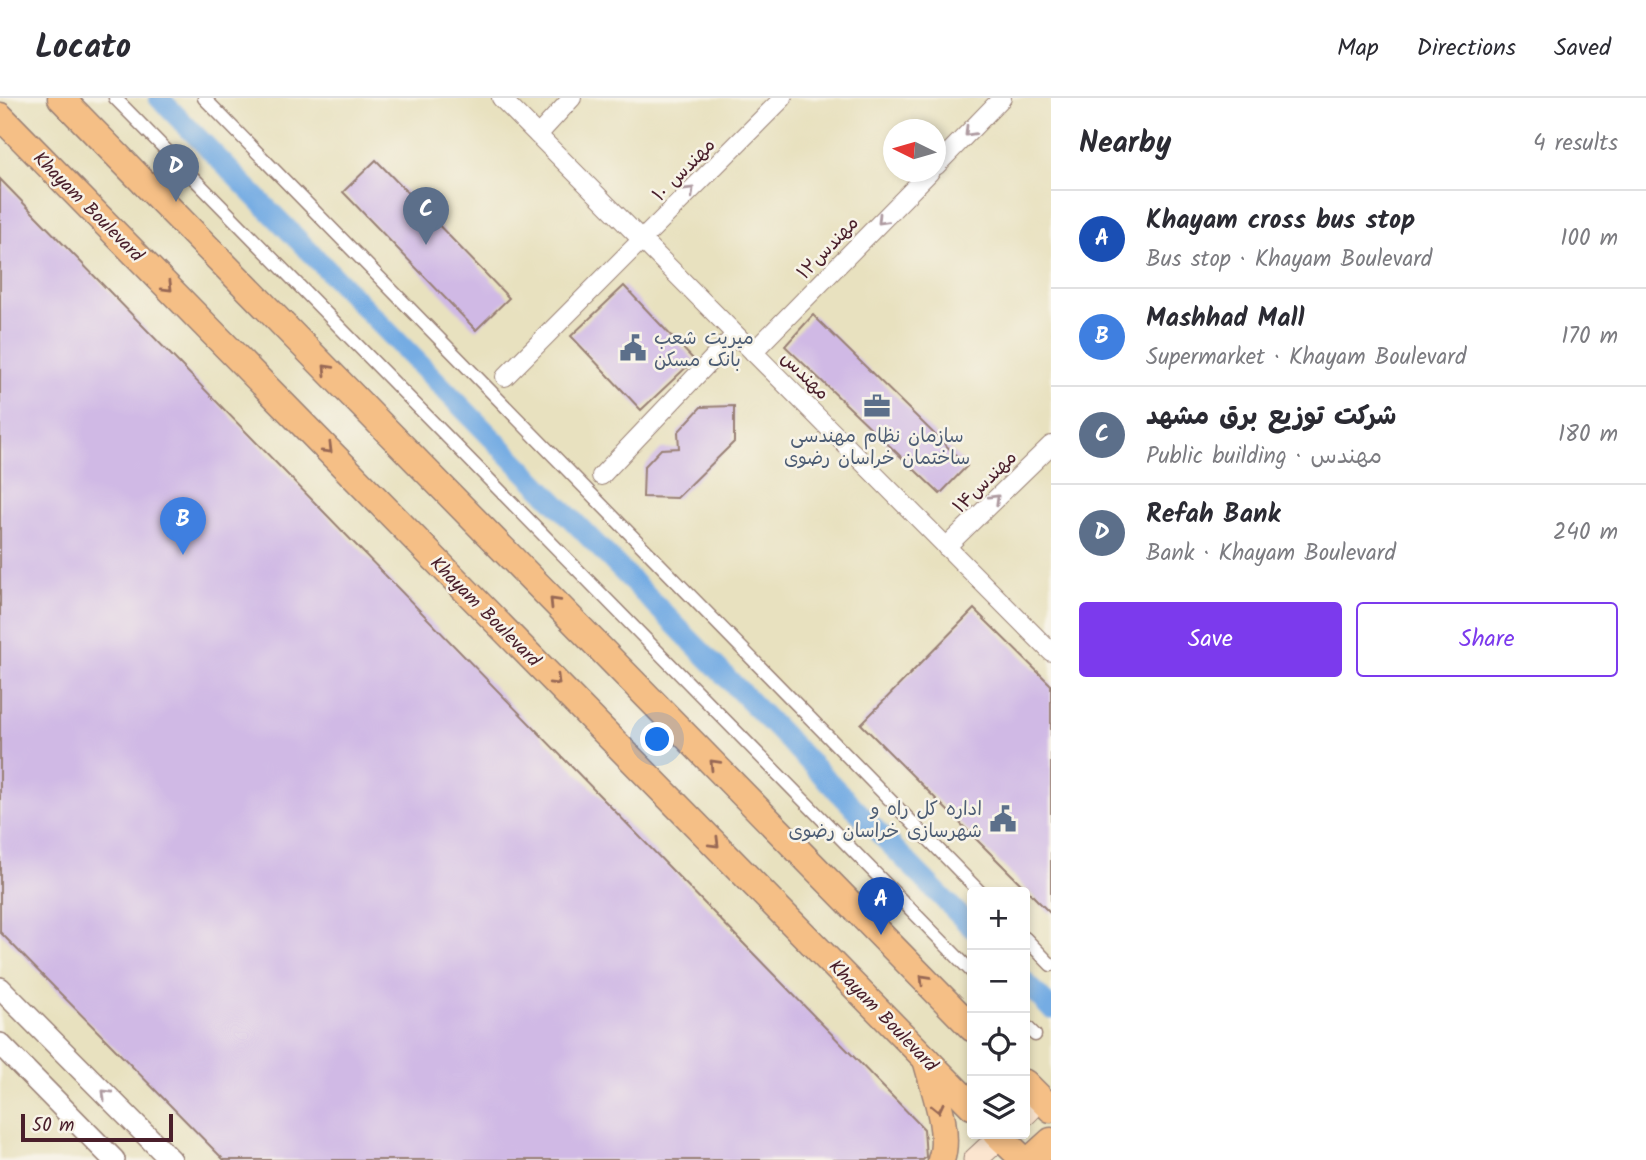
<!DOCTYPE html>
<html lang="en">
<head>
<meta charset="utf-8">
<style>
	:root { --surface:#fff; --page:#f7f7f7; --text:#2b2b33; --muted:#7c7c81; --line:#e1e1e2; --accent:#7c3aed }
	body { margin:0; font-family:Kalam,"Playpen Sans Arabic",sans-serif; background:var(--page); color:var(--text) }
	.controls { position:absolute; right:21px; bottom:21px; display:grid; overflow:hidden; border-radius:7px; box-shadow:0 4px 10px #0003 }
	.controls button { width:63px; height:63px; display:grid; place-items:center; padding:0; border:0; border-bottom:2px solid var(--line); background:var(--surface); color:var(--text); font:35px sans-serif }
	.compass { position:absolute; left:883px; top:21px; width:63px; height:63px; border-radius:50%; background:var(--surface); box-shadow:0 4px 10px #0003; rotate:275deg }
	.scale { position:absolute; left:21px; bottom:18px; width:152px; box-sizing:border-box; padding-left:7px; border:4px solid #4a1f2b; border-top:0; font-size:19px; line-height:24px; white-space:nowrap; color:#4a1f2b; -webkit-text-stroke:5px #f7f3e8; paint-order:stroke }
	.you { position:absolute; left:658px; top:642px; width:24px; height:24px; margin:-18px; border:5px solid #fff; border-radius:50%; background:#1a73e8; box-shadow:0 0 0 10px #1a73e833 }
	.badge { display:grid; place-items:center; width:46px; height:46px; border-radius:50%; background:var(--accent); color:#fff; font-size:23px; font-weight:700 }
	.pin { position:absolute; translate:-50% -58px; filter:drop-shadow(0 2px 4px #0008) }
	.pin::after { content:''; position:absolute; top:37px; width:24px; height:21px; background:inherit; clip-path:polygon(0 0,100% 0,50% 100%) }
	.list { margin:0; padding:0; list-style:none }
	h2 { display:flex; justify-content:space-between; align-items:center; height:91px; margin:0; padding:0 28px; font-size:30px }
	h2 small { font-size:23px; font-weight:400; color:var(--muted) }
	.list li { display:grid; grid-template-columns:46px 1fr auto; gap:21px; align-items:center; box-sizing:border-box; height:98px; padding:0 28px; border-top:2px solid var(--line) }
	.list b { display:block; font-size:26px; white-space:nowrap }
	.list p { margin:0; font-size:23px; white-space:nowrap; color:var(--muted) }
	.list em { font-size:23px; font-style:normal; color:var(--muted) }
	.actions { display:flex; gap:14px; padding:21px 28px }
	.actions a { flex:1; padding:16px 0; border:2px solid var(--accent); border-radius:7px; text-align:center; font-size:24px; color:var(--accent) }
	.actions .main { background:var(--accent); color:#fff }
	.icon { flex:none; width:38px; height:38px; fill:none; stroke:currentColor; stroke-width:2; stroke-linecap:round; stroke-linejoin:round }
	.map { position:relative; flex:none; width:1051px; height:1062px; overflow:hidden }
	header { display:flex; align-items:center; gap:42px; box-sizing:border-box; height:98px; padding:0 35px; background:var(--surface); border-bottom:2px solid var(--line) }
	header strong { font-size:33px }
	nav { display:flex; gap:38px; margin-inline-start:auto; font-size:24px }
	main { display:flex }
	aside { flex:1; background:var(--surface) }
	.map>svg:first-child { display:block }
</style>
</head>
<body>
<header>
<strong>Locato</strong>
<nav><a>Map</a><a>Directions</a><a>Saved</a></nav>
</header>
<main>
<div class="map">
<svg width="1051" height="1062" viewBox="0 0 1051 1062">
	<rect width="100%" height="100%" fill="#f7f3e8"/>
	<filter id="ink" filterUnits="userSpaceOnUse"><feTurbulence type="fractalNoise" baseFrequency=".0143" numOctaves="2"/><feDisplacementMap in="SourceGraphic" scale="14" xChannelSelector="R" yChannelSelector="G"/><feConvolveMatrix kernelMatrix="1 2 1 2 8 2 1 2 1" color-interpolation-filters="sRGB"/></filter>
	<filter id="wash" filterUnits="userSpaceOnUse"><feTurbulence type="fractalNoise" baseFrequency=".00686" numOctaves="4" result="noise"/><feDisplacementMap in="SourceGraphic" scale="28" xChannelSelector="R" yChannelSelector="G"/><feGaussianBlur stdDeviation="1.57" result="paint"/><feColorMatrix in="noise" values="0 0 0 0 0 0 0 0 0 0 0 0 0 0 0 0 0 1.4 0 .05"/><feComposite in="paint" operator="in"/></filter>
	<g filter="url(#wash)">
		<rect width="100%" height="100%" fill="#e8e1bf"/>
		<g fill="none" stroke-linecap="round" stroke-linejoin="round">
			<g stroke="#74ace3" stroke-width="21">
				<path d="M159 0 972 830"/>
				<path d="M1025 884 1051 911"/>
			</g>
		</g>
		<g id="blocks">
			<g fill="#d0b9e5">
				<path d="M376 62 509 200 476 232 343 94Z"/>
				<path d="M0 81 924 1031 926 1059 923 1062H224L0 834Z"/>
				<path d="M624 188 694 262 641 312 571 238Z"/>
				<path d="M813 217 967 368 940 396 785 248Z"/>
				<path d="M734 308V344L677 400 643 399 644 369 661 351 679 350 678 334 701 309Z"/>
				<path d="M974 511 1051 587V816L861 626Z"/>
			</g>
		</g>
	</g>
	<g filter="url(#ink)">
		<use href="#blocks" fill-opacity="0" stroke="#998075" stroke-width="2"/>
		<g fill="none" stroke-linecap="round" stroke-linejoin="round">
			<g stroke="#998075" stroke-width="15">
				<g id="pedestrian">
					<path d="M115 0 972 874"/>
					<path d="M204 0 980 794"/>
					<path d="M1025 840 1051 867"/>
					<path d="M1025 927 1035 937"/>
				</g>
			</g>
			<g stroke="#998075" stroke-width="20">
				<g id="minor">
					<path d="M501 0 1051 554"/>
					<path d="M538 37 572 0"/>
					<path d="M936 68 1002 0"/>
					<path d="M753 254 930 74"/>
					<path d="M505 279 783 0"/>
					<path d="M601 378 735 237"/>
					<path d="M946 449 1051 347"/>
				</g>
			</g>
			<g stroke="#998075" stroke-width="24">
				<g id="tertiary">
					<path d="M0 890 171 1062"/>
					<path d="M0 946 114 1062"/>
				</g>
			</g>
			<g stroke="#998075" stroke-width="25">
				<g id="secondary">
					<path d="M1025 1016 1040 1001"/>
					<path d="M975 1062 1003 1036"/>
				</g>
			</g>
			<g stroke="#998075" stroke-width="29">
				<g id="primary">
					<path d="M61 0 972 930"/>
					<path d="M0 18 972 1008"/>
					<path d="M926 961C933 989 951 1034 941 1062"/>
					<path d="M1025 985 1051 1011"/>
					<path d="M997 1036 1024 1062"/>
					<path d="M1030 1062 1051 1043"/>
				</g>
			</g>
			<use href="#pedestrian" stroke="#fff" stroke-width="12"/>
			<use href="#minor" stroke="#fff" stroke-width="18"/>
			<use href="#tertiary" stroke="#fff" stroke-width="21"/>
			<use href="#secondary" stroke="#fbe5cf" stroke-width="23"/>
			<use href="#primary" stroke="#f5bf86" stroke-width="26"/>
		</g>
		<defs><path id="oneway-chevron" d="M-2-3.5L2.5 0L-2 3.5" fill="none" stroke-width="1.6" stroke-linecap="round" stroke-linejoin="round" transform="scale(1.75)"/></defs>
		<g stroke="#ae9aa0">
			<use href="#oneway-chevron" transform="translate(969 34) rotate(134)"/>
			<use href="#oneway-chevron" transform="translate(690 93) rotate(-45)"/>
			<use href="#oneway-chevron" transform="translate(882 122) rotate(134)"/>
			<use href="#oneway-chevron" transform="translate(995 401) rotate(-44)"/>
			<use href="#oneway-chevron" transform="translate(106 996) rotate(-135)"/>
		</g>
		<g stroke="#976754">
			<use href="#oneway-chevron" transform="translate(168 189) rotate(45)"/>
			<use href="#oneway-chevron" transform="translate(327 271) rotate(-134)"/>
			<use href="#oneway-chevron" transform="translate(328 351) rotate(45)"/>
			<use href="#oneway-chevron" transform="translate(554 504) rotate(-134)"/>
			<use href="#oneway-chevron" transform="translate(556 583) rotate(45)"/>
			<use href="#oneway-chevron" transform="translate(714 666) rotate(-134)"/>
			<use href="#oneway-chevron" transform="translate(715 745) rotate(45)"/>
			<use href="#oneway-chevron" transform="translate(924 881) rotate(-134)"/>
			<use href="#oneway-chevron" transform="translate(938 1010) rotate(77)"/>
		</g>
	</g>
	<defs>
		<g id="civic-bare" transform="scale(2.1)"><path d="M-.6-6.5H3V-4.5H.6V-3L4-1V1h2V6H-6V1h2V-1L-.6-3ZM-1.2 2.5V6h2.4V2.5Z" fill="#5c6f8a" stroke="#f7f3e8" stroke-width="2.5" paint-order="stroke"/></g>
		<g id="office-bare" transform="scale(2.1)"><path d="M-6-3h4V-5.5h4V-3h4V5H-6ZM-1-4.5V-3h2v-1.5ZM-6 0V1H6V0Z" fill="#5c6f8a" stroke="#f7f3e8" stroke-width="2.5" paint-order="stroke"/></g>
	</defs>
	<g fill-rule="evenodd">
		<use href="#civic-bare" x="633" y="250"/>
		<use href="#office-bare" x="877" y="308"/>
		<use href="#civic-bare" x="1003" y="721"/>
	</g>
	<g text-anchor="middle" stroke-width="5" stroke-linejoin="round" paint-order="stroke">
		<g font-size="19" fill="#4a1f2b" stroke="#f7f3e8">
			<text transform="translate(683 71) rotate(-45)" y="7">مهندس ۱۰</text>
			<text transform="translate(89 108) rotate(45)" y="7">Khayam Boulevard</text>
			<text transform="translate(827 149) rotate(-46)" y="7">مهندس۱۲</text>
			<text transform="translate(806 277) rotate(45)" y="7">مهندس</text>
			<text transform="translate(984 383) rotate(-44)" y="7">مهندس۱۴</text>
			<text transform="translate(486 513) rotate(45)" y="7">Khayam Boulevard</text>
			<text transform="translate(884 917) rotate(46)" y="7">Khayam Boulevard</text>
		</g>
		<g font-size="19" fill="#4e5e75" stroke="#f7f3e8" text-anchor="start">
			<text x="654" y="246">میریت شعب<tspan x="654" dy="22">بانک مسکن</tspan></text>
			<text x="877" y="344" text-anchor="middle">سازمان نظام مهندسی<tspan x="877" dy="22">ساختمان خراسان رضوی</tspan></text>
			<text x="982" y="717" text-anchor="end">اداره کل راه و<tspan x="982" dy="22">شهرسازی خراسان رضوی</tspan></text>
		</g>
	</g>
</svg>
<div class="controls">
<button>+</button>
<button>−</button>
<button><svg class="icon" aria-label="locate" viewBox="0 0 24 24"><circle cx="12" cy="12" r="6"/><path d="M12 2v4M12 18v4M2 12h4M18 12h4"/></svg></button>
<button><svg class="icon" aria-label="layers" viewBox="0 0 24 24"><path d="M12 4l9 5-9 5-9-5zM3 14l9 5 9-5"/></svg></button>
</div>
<svg class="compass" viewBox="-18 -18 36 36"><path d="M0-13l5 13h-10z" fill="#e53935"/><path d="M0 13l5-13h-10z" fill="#7c7c81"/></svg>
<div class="scale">50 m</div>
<div class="you"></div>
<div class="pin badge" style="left:881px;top:837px;background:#1a4fb4">A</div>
<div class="pin badge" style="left:183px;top:457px;background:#3f7fe0">B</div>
<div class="pin badge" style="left:426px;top:147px;background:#5c6f8a">C</div>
<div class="pin badge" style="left:176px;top:104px;background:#5c6f8a">D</div>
</div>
<aside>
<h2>Nearby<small>4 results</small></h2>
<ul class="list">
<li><span class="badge" style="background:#1a4fb4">A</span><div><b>Khayam cross bus stop</b><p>Bus stop · Khayam Boulevard</p></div><em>100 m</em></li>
<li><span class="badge" style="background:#3f7fe0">B</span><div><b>Mashhad Mall</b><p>Supermarket · Khayam Boulevard</p></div><em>170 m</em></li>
<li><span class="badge" style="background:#5c6f8a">C</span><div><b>شرکت توزیع برق مشهد</b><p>Public building · مهندس</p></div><em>180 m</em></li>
<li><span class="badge" style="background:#5c6f8a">D</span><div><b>Refah Bank</b><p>Bank · Khayam Boulevard</p></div><em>240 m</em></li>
</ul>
<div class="actions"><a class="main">Save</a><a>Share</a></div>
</aside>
</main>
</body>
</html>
